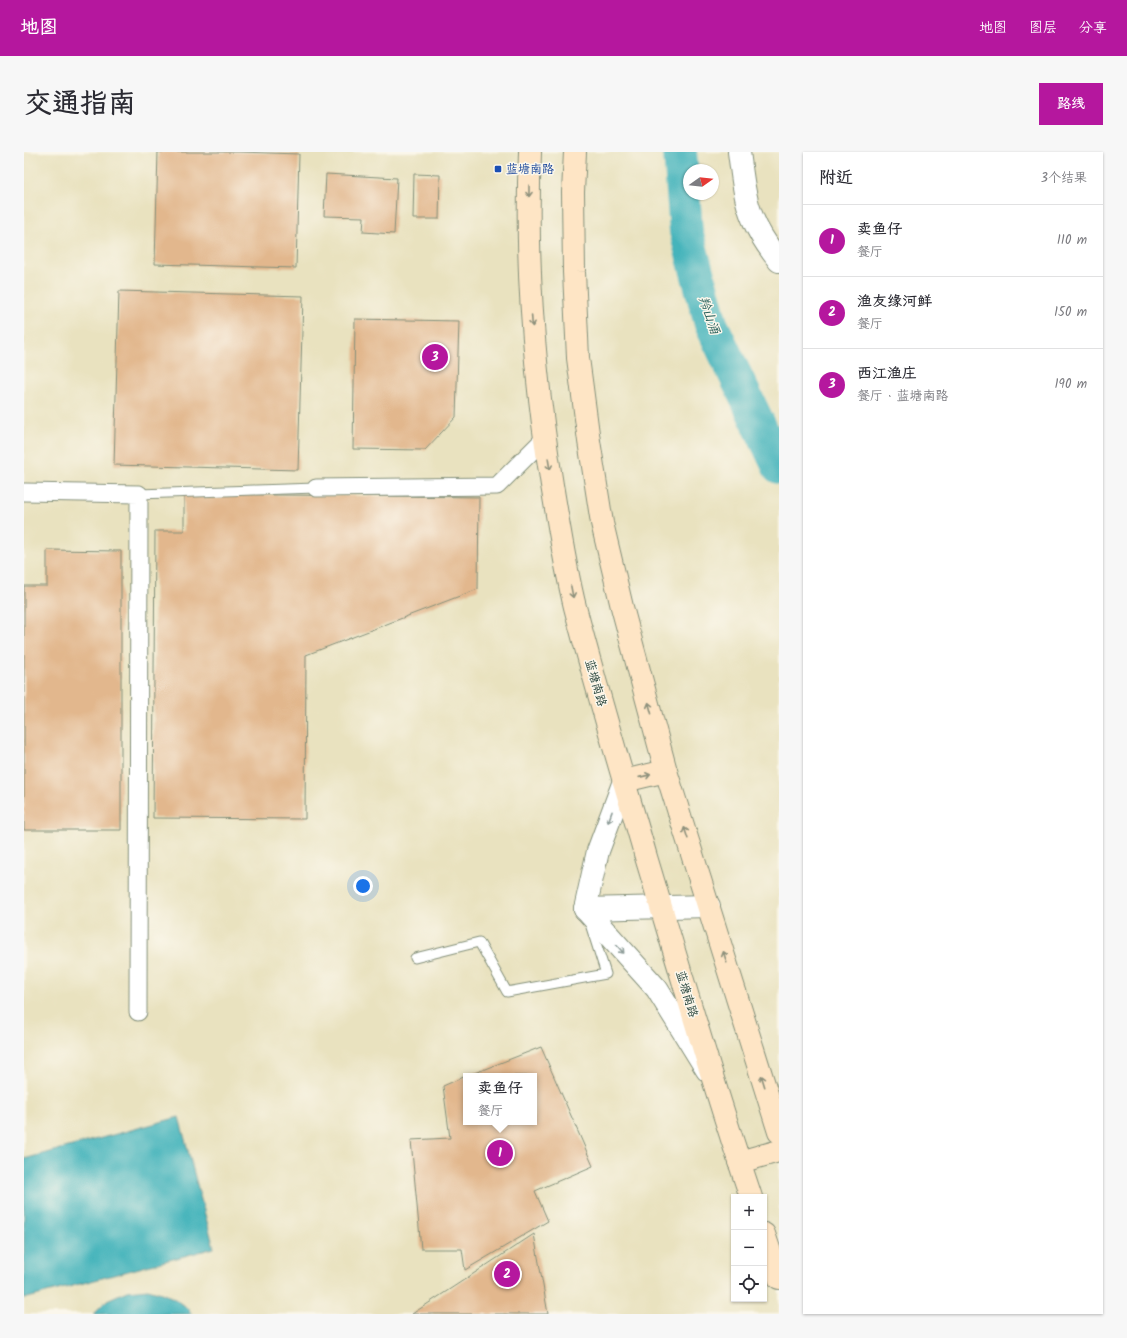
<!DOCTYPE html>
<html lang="zh">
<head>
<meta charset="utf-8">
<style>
	:root { --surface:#fff; --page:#f7f7f7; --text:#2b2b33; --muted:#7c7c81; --line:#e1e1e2; --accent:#b5179e }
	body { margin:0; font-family:Kalam,"LXGW WenKai TC",sans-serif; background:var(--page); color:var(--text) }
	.controls { position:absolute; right:12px; bottom:12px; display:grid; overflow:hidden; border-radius:0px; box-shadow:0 1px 3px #0004 }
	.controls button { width:36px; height:36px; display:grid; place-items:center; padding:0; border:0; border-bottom:1px solid var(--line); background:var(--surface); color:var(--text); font:20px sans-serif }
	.compass { position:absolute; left:659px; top:12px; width:36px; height:36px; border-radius:50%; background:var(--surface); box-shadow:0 1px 3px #0004; rotate:75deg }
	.you { position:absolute; left:339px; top:734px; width:14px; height:14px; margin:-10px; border:3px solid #fff; border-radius:50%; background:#1a73e8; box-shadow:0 0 0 6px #1a73e833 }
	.badge { display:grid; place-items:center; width:26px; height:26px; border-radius:50%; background:var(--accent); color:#fff; font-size:13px; font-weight:700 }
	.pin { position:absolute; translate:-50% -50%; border:2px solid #fff; box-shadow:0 1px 4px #0006 }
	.popup { position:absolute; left:439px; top:921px; width:74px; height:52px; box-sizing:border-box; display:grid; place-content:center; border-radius:0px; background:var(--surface); filter:drop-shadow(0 1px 3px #0005); font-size:13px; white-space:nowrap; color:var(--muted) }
	.popup b { font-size:15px; color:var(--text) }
	.popup::after { content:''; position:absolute; left:50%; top:100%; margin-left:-8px; border:8px solid transparent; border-top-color:var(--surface) }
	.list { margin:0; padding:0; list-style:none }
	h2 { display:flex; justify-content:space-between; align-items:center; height:52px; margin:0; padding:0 16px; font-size:17px }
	h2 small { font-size:13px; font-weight:400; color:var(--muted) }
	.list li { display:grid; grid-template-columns:26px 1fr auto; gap:12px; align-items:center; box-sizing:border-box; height:72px; padding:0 16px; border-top:1px solid var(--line) }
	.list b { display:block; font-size:15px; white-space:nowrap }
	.list p { margin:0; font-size:13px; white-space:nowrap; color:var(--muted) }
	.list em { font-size:13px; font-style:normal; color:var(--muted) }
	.icon { flex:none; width:22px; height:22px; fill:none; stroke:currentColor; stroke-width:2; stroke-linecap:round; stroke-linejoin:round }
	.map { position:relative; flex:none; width:755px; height:1162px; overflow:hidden; border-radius:0px }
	header { display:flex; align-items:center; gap:24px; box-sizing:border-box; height:56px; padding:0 20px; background:var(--accent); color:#fff }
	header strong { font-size:19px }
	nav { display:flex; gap:22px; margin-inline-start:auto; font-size:14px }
	.intro { display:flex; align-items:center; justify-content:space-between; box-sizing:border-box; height:96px; padding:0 24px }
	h1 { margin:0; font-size:28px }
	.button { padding:10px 18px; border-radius:0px; background:var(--accent); color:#fff; font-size:14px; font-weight:700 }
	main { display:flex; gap:24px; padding:0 24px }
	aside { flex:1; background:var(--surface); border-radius:0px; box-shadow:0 1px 3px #0004 }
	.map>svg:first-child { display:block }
</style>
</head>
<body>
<header>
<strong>地图</strong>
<nav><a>地图</a><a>图层</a><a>分享</a></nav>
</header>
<div class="intro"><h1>交通指南</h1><a class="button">路线</a></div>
<main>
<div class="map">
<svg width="755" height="1162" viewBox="0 0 755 1162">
	<rect width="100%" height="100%" fill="#fbf7ec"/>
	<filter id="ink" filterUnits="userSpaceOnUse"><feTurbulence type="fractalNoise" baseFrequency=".025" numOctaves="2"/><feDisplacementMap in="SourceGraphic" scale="8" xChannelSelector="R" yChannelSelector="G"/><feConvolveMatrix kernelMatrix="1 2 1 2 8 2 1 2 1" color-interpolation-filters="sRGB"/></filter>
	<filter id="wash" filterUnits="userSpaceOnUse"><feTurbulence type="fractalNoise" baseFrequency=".012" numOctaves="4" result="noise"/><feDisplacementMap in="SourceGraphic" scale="16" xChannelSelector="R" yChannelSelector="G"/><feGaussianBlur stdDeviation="0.9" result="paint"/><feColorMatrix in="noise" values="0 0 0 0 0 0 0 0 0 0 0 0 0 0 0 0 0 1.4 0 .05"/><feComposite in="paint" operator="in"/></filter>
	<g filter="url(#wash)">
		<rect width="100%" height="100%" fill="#e9e2bf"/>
		<g fill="#44b4bb" stroke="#327878">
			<path d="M155 965 190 1096 0 1147V1007Z"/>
			<path d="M124 1137C142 1142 157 1147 168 1162H69L83 1148 103 1139Z"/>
		</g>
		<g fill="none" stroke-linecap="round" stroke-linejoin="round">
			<path stroke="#44b4bb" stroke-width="34" d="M656 0 662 79 687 172 755 315"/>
		</g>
		<g id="blocks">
			<g fill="#e2b78d">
				<path d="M134 0H215L275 2 272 116 131 112Z"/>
				<path d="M302 22 373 26 370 82 339 80 340 65 300 64Z"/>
				<path d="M390 22 416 23 415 67H389Z"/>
				<path d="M95 139 279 144 274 318 90 313Z"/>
				<path d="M331 167 435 169 432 265 401 298 329 297Z"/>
				<path d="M160 342 455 345 454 437 282 503 281 667 129 666 131 379H160Z"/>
				<path d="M23 398 97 399V678H0V434H23Z"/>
				<path d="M517 895 569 1014 511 1039 524 1069 441 1118 438 1097H397L387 988 426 986 419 934 442 924V970H510V924H443Z"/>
				<path d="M510 1082 524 1162H388Z"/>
			</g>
		</g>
	</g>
	<g filter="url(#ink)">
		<use href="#blocks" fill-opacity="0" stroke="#84907a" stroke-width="1"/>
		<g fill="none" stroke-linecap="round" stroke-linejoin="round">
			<g stroke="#84907a" stroke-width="11">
				<g id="service">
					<path d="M115 342 292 336"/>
					<path d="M391 806 455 790 483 840 582 822 566 772"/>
				</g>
			</g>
			<g stroke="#84907a" stroke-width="19">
				<g id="minor">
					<path d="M292 336 473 334 521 286"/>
					<path d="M0 340 115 342 114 860"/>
				</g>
			</g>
			<g stroke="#84907a" stroke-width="24">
				<g id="tertiary">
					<path d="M715 0C718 21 720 47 729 67 735 82 745 96 755 109"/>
					<path d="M561 757 633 837 683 918"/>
					<path d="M561 757 574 699 600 629"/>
					<path d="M561 757 685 754"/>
				</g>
			</g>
			<g stroke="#84907a" stroke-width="24">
				<g id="secondary">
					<path d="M506 0C501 113 510 222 528 333 535 374 541 415 551 455 573 539 598 622 622 705 656 818 689 933 727 1045"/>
					<path d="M551 0 549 40 550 120 554 206 565 289 578 371 598 455 642 619 755 980"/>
					<path d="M600 629 642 619"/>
					<path d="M715 1010 755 999"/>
					<path d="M740 1082 755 1126"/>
				</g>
			</g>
			<use href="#service" stroke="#fff" stroke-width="9"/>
			<use href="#minor" stroke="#fff" stroke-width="17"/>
			<use href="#tertiary" stroke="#fff" stroke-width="22"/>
			<use href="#secondary" stroke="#fee5c5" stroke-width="22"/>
		</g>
		<defs><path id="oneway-shaft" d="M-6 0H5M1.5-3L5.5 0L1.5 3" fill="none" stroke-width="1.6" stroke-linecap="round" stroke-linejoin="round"/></defs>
		<g stroke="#8e917c">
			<use href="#oneway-shaft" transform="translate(505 39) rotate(90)"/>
			<use href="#oneway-shaft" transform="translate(508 169) rotate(86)"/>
			<use href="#oneway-shaft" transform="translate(525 312) rotate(81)"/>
			<use href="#oneway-shaft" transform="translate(548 440) rotate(79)"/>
			<use href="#oneway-shaft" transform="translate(626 556) rotate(-105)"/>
			<use href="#oneway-shaft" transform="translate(621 624) rotate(-13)"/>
			<use href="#oneway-shaft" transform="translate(662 681) rotate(-108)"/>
			<use href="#oneway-shaft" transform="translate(701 805) rotate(-107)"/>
			<use href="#oneway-shaft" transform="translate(739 929) rotate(-107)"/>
		</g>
		<g stroke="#8f9e9a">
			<use href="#oneway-shaft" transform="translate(586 665) rotate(110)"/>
			<use href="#oneway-shaft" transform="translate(596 797) rotate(48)"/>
		</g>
	</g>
	<rect fill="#1a4fb4" stroke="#fbf7ec" stroke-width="1.5" x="470" y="13" width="8" height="8" rx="2"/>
	<g text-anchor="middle" stroke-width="3" stroke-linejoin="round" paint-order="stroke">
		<g font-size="12" fill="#164399" stroke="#fbf7ec" text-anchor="start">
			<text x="482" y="21">蓝塘南路</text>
		</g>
		<g font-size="12" fill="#1f3d34" stroke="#fbf7ec">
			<text transform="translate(572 531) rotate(74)" y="4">蓝塘南路</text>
			<text transform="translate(663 842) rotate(73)" y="4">蓝塘南路</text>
		</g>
		<g font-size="13" font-style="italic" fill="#2a615c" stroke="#fbf7ec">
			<text transform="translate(686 163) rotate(71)" y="5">羚山涌</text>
		</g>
	</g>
</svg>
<div class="controls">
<button>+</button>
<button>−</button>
<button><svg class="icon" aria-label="locate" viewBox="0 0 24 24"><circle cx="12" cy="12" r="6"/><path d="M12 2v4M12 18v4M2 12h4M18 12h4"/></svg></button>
</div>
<svg class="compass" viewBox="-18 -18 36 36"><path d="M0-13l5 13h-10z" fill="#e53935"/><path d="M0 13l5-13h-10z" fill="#7c7c81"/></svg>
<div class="you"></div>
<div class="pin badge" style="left:476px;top:1001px">1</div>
<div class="popup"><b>卖鱼仔</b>餐厅</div>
<div class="pin badge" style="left:483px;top:1122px">2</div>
<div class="pin badge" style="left:411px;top:205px">3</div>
</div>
<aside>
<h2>附近<small>3个结果</small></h2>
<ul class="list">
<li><span class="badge">1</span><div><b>卖鱼仔</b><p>餐厅</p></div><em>110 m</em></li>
<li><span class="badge">2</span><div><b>渔友缘河鲜</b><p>餐厅</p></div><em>150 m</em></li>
<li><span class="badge">3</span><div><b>西江渔庄</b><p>餐厅 · 蓝塘南路</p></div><em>190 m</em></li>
</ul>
</aside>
</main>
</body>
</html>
